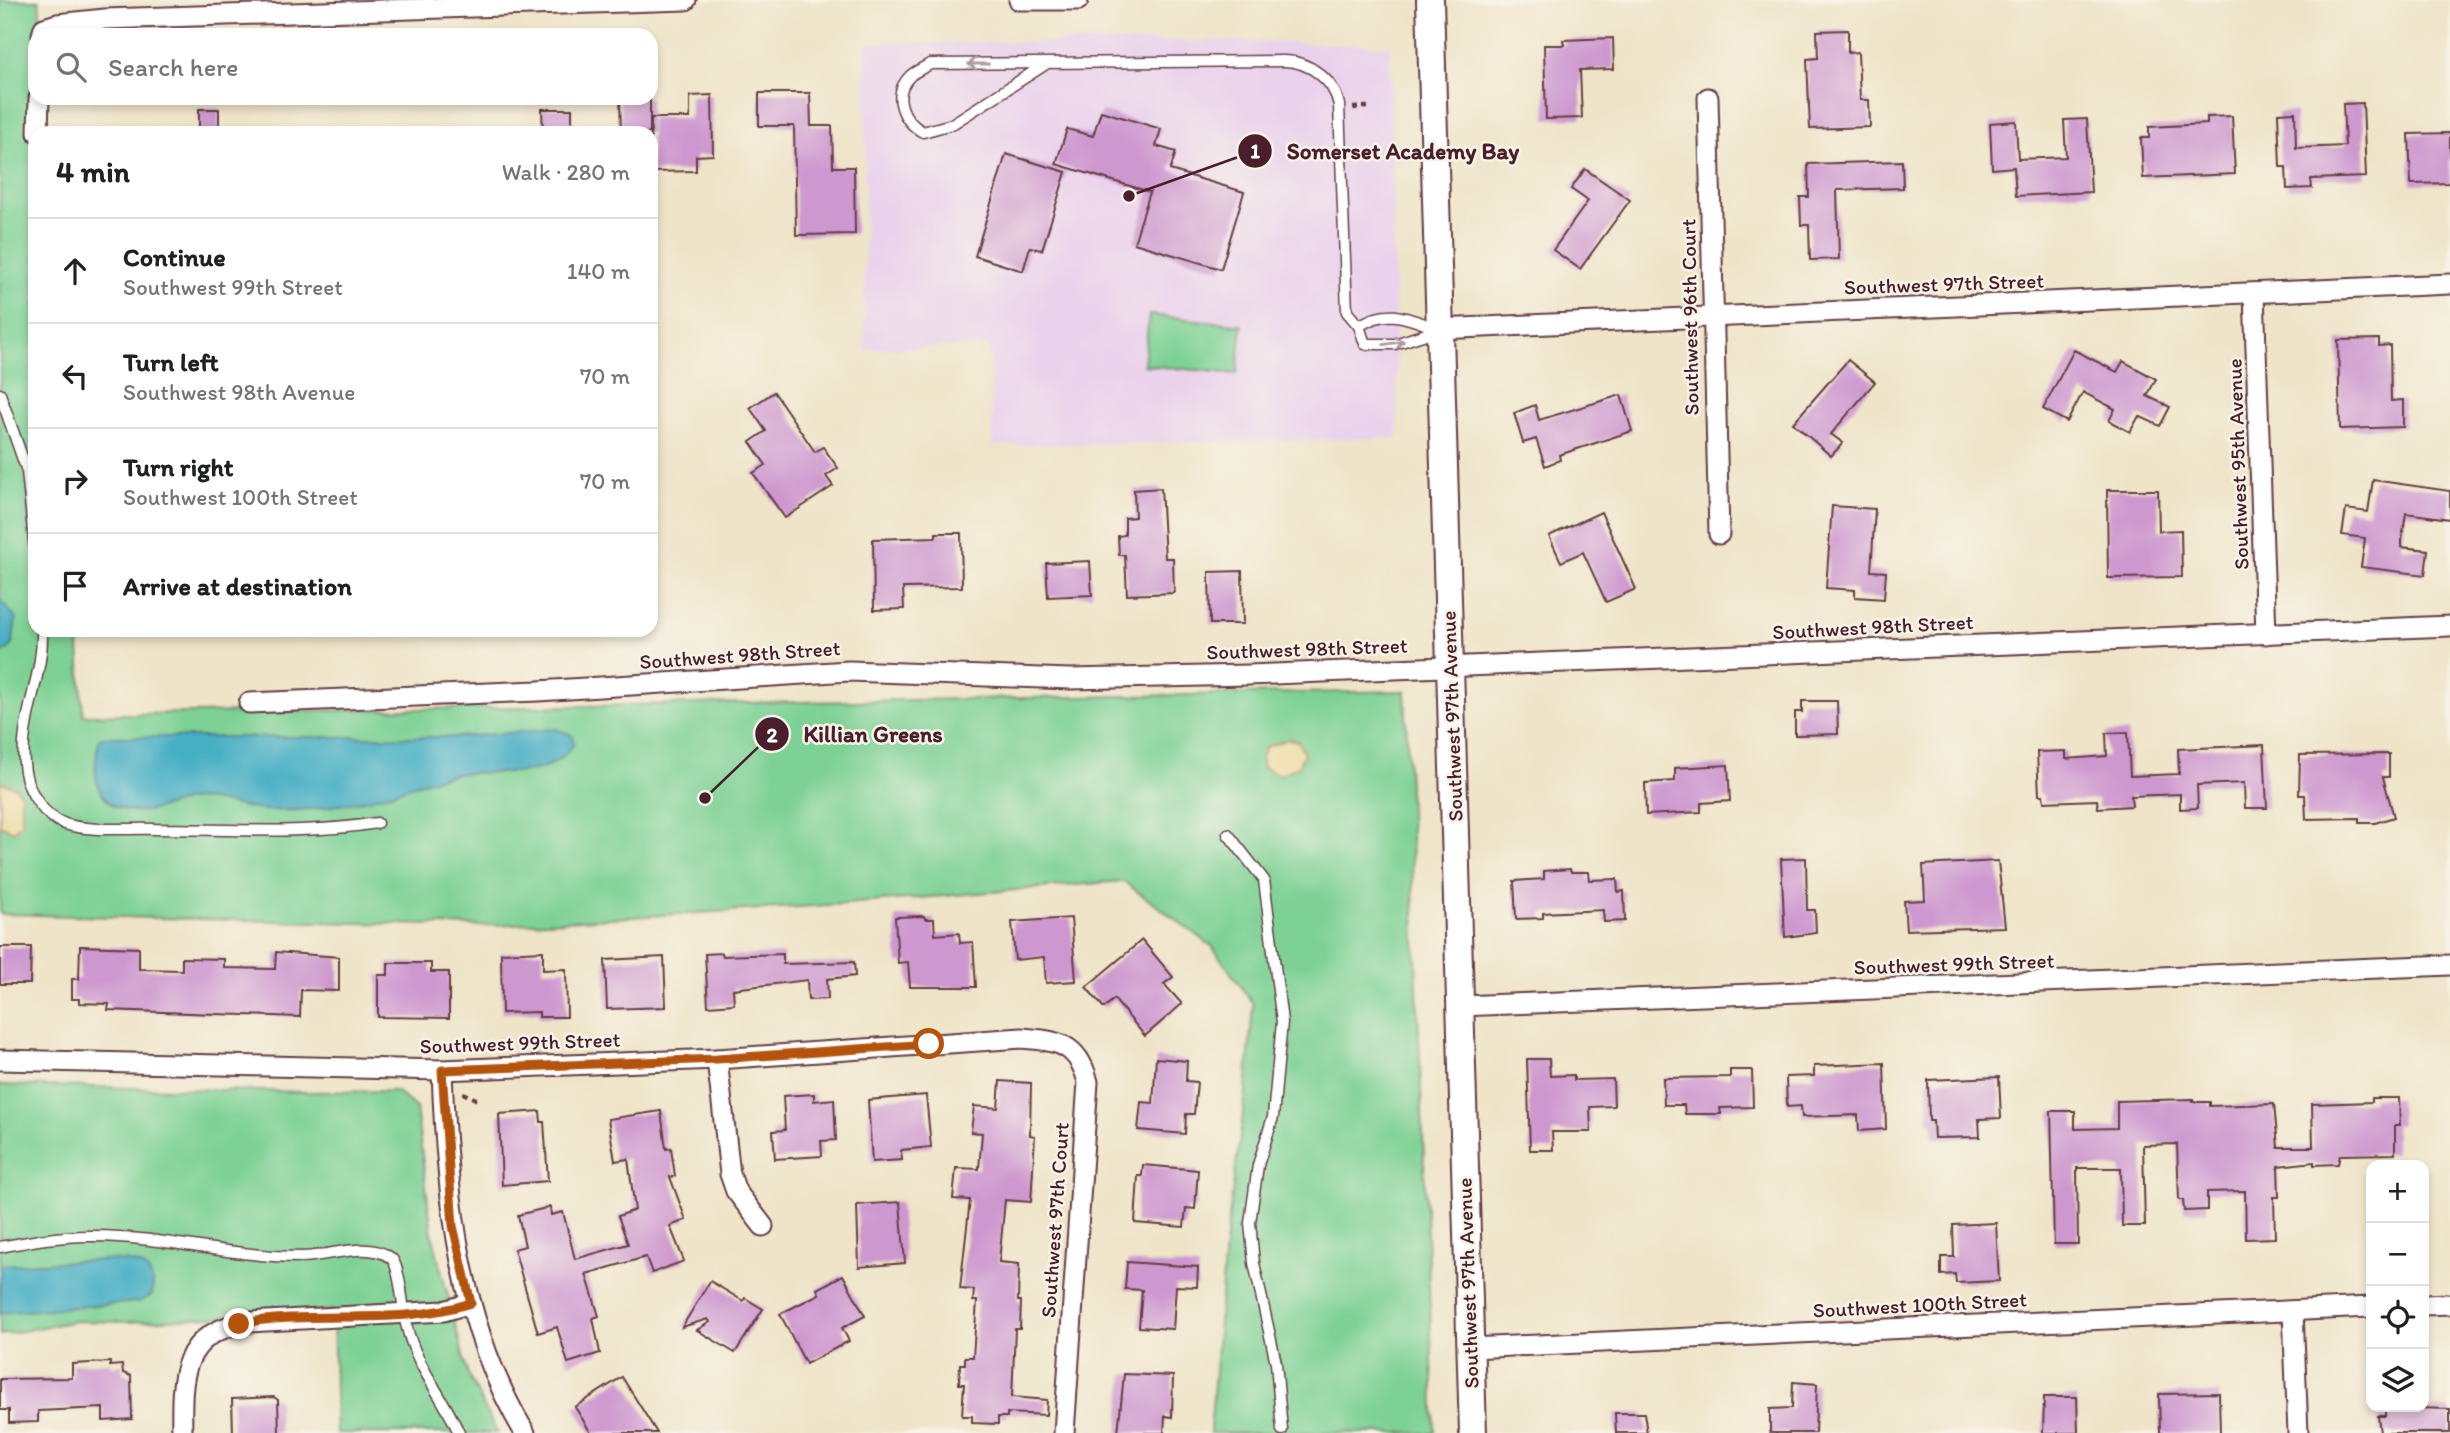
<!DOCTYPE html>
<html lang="en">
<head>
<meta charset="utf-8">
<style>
	:root { --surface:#fff; --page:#f2f2f2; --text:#202124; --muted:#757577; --line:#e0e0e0 }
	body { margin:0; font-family:Itim,sans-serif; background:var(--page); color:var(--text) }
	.controls { position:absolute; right:21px; bottom:21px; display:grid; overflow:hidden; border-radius:14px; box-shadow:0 4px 10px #0003 }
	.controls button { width:63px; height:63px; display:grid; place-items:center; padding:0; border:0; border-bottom:2px solid var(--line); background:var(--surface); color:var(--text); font:35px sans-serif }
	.stop { position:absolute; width:21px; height:21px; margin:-16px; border:5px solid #b45309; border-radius:50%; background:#fff }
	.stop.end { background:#b45309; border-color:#fff; box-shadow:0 2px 7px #0008 }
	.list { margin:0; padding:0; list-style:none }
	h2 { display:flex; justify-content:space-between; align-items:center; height:91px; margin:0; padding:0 28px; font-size:30px }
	h2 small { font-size:23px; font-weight:400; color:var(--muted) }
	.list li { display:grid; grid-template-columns:46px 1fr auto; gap:21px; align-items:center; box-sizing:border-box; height:105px; padding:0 28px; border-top:2px solid var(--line) }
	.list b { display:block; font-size:26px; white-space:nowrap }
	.list p { margin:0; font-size:23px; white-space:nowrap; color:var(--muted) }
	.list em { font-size:23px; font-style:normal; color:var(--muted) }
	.icon { flex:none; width:38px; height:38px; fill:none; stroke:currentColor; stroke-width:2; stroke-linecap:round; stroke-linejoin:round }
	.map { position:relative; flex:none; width:2450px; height:1433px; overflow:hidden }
	.search { position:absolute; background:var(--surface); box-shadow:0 4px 10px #0003; left:28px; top:28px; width:630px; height:77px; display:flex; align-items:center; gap:18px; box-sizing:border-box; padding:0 24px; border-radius:21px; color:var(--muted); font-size:26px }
	.panel { position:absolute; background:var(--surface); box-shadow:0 4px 10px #0003; left:28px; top:126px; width:630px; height:511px; border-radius:21px }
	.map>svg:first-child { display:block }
</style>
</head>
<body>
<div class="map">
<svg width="2450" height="1433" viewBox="0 0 2450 1433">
	<rect width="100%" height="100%" fill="#f7f3e8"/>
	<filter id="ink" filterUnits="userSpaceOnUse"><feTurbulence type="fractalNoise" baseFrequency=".0143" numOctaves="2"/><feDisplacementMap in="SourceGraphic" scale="14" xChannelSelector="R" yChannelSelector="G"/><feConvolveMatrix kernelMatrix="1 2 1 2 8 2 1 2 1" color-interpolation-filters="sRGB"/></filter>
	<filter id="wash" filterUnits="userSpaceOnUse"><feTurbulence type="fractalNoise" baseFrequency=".00686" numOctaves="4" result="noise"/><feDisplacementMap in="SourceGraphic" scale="28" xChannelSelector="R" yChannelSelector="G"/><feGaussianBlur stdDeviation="1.57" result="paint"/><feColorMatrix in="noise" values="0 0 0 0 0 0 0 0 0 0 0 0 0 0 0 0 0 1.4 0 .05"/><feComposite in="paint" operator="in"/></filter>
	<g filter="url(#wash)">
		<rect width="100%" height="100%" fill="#efe4c8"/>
		<path fill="#ead1ec" d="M1222 41 1390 46 1398 438 993 446 989 346 864 349 866 43Z"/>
		<g fill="#7dd194" stroke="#647860" stroke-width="2">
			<path d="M0 0H39L42 35H35V630H78L83 715 1405 691 1435 1433H1210L1225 1246 1246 1092 1253 1004 1212 946 1123 881 846 904 479 926 0 914Z"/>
			<path d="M1149 315 1242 325 1237 374 1144 365Z"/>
			<path d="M0 1085 309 1092 396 1091 416 1108 432 1234 468 1375 497 1433H336L333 1310 128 1322 75 1321 0 1335Z"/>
		</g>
		<g fill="#eeda9e" stroke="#9c7c64" stroke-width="2">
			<path d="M1289 739 1298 741 1304 753 1298 767 1279 775 1263 768 1261 756 1265 747Z"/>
			<path d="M3 783 16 787 21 795V824L13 831 0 825V784Z"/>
		</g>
		<g fill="#45afc4" stroke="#486778" stroke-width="2">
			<path d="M0 599 16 619 12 646 0 655Z"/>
			<path d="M556 729 572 735 574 744C567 753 557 763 545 767 517 776 484 771 455 774 430 778 408 788 384 795 348 805 305 812 268 810 241 810 217 796 189 800 167 804 146 817 122 809 89 798 94 762 100 737H457Z"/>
			<path d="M105 1260C131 1262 157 1260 152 1295L139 1302 0 1313V1265Z"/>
		</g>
		<g id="blocks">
			<g fill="#cd97cf">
				<path d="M1848 30V53L1858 52 1860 100H1869L1870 127 1810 129 1807 59 1818 58 1817 31Z"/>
				<path d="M1613 38 1614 69 1580 70 1582 118 1546 119 1544 45H1564L1563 40Z"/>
				<path d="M759 93H810L811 126H832L833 167H854L855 234 796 235 794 126H759Z"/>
				<path d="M712 95 713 155 696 156V171L651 172V118H690V96Z"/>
				<path d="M620 98H650V133H621Z"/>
				<path d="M2363 103 2366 177 2311 179 2312 188 2287 189 2286 167H2280L2278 113 2295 112 2296 148 2345 146 2343 104Z"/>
				<rect x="199" y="109" width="20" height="24"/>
				<path d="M542 109H572V133H543Z"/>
				<path d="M1101 111 1161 129 1156 146 1176 152 1170 170 1244 192 1221 269 1134 243 1150 192 1056 164 1067 129 1093 136Z"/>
				<path d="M2232 116 2235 174 2143 178 2141 138H2149V127L2207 124V117Z"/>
				<path d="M2087 119 2091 192 2016 196 2014 167 1992 169 1990 123 2016 121 2018 159 2066 157 2064 120Z"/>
				<path d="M2450 133V183L2411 184 2409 134Z"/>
				<path d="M1006 154 1066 172 1042 250 1030 247 1023 271 975 256Z"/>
				<path d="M1902 161 1903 188 1837 190 1839 259 1810 260 1809 225H1801L1800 197H1809L1808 164Z"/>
				<path d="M1585 169 1630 200 1580 269 1553 250 1588 201 1571 189Z"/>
				<path d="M2379 339V346L2390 345 2391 401 2403 400V427L2340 429 2338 340Z"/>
				<path d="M2074 350 2117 372 2123 361 2156 379 2147 396 2170 407 2160 426 2139 416 2130 432 2109 421 2115 409 2083 392 2067 422 2043 409Z"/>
				<path d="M1848 360 1875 382 1831 434 1843 443 1831 456 1793 423Z"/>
				<path d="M774 392 815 452 823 447 838 468 826 476 833 486 785 518 753 473 766 465 750 442 766 431 750 408Z"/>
				<path d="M1621 395 1632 431 1559 455 1560 460 1545 466 1536 439 1523 443 1514 413 1535 405 1539 420Z"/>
				<path d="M2373 480 2450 491V519L2406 513 2401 547 2428 550 2425 575 2361 567 2365 538 2342 535 2346 509 2368 512Z"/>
				<path d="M1161 488 1165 558H1173L1174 593 1127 595 1125 555H1119L1118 536 1125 535V518L1135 517 1134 490Z"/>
				<path d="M2107 490H2158L2159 531 2181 530 2182 577 2108 578Z"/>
				<path d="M1832 506 1875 509 1871 571 1886 572 1884 599 1855 597V590L1826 588Z"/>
				<path d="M1601 512 1636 589 1606 602 1583 552 1561 562 1549 536Z"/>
				<path d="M936 533H961L962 587 903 588 904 609 874 610 873 539 936 537Z"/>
				<path d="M1090 561 1092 595 1048 597 1046 563Z"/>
				<path d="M1242 571 1243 624H1210L1209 572Z"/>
				<path d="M1802 701H1837L1838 734 1795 735V712H1802Z"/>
				<path d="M2128 732 2130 776 2179 774 2178 749 2264 745 2267 808H2245L2244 783 2197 785 2198 808 2180 809V794L2131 796 2132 806 2098 808 2097 800 2044 802 2043 795H2039L2037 752 2066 751V759L2107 756 2106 733Z"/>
				<path d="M2389 754V777H2383L2394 817 2375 823H2359V818L2306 819 2305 795H2299L2300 755Z"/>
				<path d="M1728 765 1730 801 1701 803V812L1646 815 1645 783 1675 781V768Z"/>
				<path d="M1806 858 1807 910H1815L1816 933 1785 937 1781 859Z"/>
				<path d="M1998 861 2005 927 1906 930 1904 901 1925 900 1923 865Z"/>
				<path d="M1570 869 1571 872H1588L1589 880 1617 879 1618 892 1624 891 1625 921 1604 922 1603 910 1543 913V918L1516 919 1514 881 1544 879V871Z"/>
				<path d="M924 916 925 919H934L935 935 959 933 960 943 973 942 976 987H910L908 962 898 963 895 917Z"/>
				<path d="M1071 918 1076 981 1046 983 1044 957 1015 960 1012 922Z"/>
				<path d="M1142 940 1173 977 1164 984 1182 1004 1145 1036 1114 999 1104 1008 1086 987Z"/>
				<path d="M80 946 139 948V969L182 970V958L224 959V968L275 969 276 952 339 957V991L301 990 300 1017 108 1010 109 1004 79 1003V999H72V979H79Z"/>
				<path d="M0 947H31L30 984H0Z"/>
				<path d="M543 951V970L566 969 567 1017H539V1012L502 1013 501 953Z"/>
				<path d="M722 953 723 956 783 954V964L854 962 855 976 827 979 828 999 808 1000 807 980 733 989 734 1004 708 1006 705 954Z"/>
				<path d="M664 957 666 1007 607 1009 605 960Z"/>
				<path d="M388 963H431V972H449V1018L378 1017V975H388Z"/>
				<path d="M1156 1058 1187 1061 1186 1081 1197 1082 1194 1114H1186L1185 1134 1138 1130 1141 1102 1153 1103Z"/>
				<path d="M1527 1059H1549L1550 1076 1574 1075V1080L1613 1079 1614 1106 1590 1107 1591 1132H1552L1553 1150H1530Z"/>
				<path d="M1884 1063 1886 1129 1859 1131 1858 1115 1802 1117 1801 1106 1787 1107 1786 1077 1814 1076V1066Z"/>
				<path d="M1730 1070H1752L1753 1107 1720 1108 1721 1114H1685L1684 1105H1664L1663 1078 1730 1077Z"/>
				<path d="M1999 1077 2001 1118 1979 1119 1980 1137 1934 1138 1933 1121H1929L1928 1080Z"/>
				<path d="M1000 1081 1031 1083 1030 1135 1035 1136 1031 1202 1005 1200 999 1262 1019 1264 1018 1301H1021L1020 1329H1015L1012 1397 1047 1400 1046 1415 1007 1413V1417H998V1424L972 1423V1416H962L964 1384H959L960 1364H965V1357H973L977 1301H973L974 1290 960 1289 970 1200 953 1199 956 1168 979 1169 982 1133 971 1132 974 1106 998 1108Z"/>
				<path d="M814 1094V1101L834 1099 836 1140 821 1141 822 1156 775 1159 773 1131 785 1130 783 1096Z"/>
				<path d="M926 1095 931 1147 901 1150 902 1160 872 1162 868 1100Z"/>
				<path d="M2372 1098H2399L2400 1125H2395V1154L2340 1155 2338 1164 2314 1165V1162L2278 1166 2279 1197H2274L2275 1238 2246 1239 2245 1191 2207 1192V1210L2184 1211 2183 1200H2179L2177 1144 2143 1145 2145 1226H2122L2121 1168H2077L2078 1244H2054L2051 1111H2075V1129L2117 1128V1101L2193 1099V1102H2210V1106L2274 1104 2278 1147H2313L2312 1104 2372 1102Z"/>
				<path d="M540 1111 541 1122H544L548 1181 502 1185 499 1114Z"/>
				<path d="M661 1111 666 1149 671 1148 675 1176 670 1177 686 1220 670 1226 684 1261 652 1273 646 1257 586 1274 599 1316 593 1318 600 1353 568 1363 557 1327 538 1333 514 1249 525 1246 518 1215 550 1207 551 1215 563 1212 575 1259 628 1244 618 1216 635 1210 628 1159 615 1161 608 1119Z"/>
				<path d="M1143 1165 1198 1170 1195 1209 1186 1208 1184 1227 1135 1223 1138 1176H1142Z"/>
				<path d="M900 1202 905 1263 859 1267 857 1205Z"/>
				<path d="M1996 1223 1999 1281 1956 1283 1955 1274 1941 1275V1257H1954L1953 1225Z"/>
				<path d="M1127 1262 1198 1267 1197 1287 1176 1286 1173 1329 1139 1327 1142 1290 1125 1289Z"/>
				<path d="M843 1275 865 1316 842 1328 849 1341 806 1364 780 1314 819 1294 817 1289Z"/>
				<path d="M710 1281 743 1301 745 1298 763 1309 735 1353 697 1330 710 1322 708 1319 682 1327Z"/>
				<path d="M110 1362V1366L122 1365 123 1373 131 1376 132 1419 103 1421V1408L38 1411V1422L9 1423V1410H0V1379L72 1378V1364Z"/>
				<path d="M1124 1374 1173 1376 1172 1417 1165 1416 1164 1433H1118Z"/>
				<path d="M622 1377 657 1433H591L575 1407Z"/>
				<path d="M1793 1382 1817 1384 1815 1433H1770V1409L1792 1408Z"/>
				<path d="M2219 1393 2220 1433H2160L2159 1394Z"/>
				<path d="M274 1397 278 1400 279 1433H233L232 1399Z"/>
				<path d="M2044 1397H2077L2078 1433H2043Z"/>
				<path d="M2385 1407 2450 1409V1433H2380L2378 1416H2385Z"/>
				<path d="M1615 1413H1644L1647 1433H1616Z"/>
			</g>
		</g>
	</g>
	<g filter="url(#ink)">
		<use href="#blocks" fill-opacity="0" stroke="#633d43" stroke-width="2"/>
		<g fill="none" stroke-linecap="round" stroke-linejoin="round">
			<g stroke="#633d43" stroke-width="13">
				<g id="lane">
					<path d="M1046 64 952 124 923 132C903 121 891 95 910 76 915 71 924 68 930 64L1284 61C1309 61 1334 80 1339 105L1347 312 1359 326 1365 344H1395L1438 330"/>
					<path d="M1359 326C1388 307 1407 318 1438 329"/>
					<path d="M0 394 27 471 35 551"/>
					<path d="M42 630C44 677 17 724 25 772 29 793 44 817 65 824 88 832 130 828 155 829 229 829 304 835 377 823"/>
					<path d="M1228 834 1264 880 1282 1022 1273 1117 1258 1165 1250 1223 1254 1263 1276 1363 1282 1430"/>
					<path d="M0 1247C31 1241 63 1235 95 1236 164 1237 233 1257 302 1257 327 1257 369 1240 391 1258 400 1265 403 1310 406 1324 416 1367 442 1394 459 1433"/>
				</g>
			</g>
			<g stroke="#633d43" stroke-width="23">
				<g id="street">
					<path d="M1019 0H1078"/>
					<path d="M42 35 44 28 57 24 105 19 686 0"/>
					<path d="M1708 98 1719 534"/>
					<path d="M38 133 39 98"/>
					<path d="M2254 293 2266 634"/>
					<path d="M1439 329 2450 284"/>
					<path d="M249 703 538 691 849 671 1070 679 1248 675 2450 626"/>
					<path d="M1460 1006 2450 965"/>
					<path d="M717 1059 730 1174 736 1191 763 1226"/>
					<path d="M0 1060 442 1070 717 1059 1022 1038C1058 1041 1078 1043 1088 1082L1064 1433"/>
					<path d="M442 1070C446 1194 459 1324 525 1433"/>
					<path d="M2424 1305 2450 1304"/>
					<path d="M2293 1311 2298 1433"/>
					<path d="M1470 1348 2371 1307"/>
					<path d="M182 1433C181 1377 180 1332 249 1322L444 1311 471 1303"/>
				</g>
			</g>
			<g stroke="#633d43" stroke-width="30">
				<path id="secondary" d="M1430 0 1473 1433"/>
			</g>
			<g stroke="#633d43" stroke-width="4.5" stroke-dasharray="5 5" stroke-linecap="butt">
				<path d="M1353 108 1368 107"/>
				<path d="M463 1093 478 1100"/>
			</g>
			<use href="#lane" stroke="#fff" stroke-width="10"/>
			<use href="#street" stroke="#fff" stroke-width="19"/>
			<use href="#secondary" stroke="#fff" stroke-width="26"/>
		</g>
		<defs><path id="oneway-shaft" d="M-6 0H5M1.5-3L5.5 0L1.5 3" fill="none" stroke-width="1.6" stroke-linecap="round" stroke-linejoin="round" transform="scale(1.75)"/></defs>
		<g stroke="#ae9aa0">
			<use href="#oneway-shaft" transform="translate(978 64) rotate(180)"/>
			<use href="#oneway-shaft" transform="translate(1394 343) rotate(-9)"/>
		</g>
	</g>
	<g fill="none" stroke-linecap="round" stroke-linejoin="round" filter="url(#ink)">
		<path stroke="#b45309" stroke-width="9" d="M239 1324C315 1309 396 1327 471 1303L453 1226 442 1070 717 1059 929 1044"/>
	</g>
	<g text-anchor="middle" stroke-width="5" stroke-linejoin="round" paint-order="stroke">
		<g font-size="21" fill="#4a1f2b" stroke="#f7f3e8">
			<text transform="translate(1944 284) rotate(-2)" y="7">Southwest 97th Street</text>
			<text transform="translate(1690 317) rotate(-91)" y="7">Southwest 96th Court</text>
			<text transform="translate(2238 464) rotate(-92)" y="7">Southwest 95th Avenue</text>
			<text transform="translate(1873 627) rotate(-3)" y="7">Southwest 98th Street</text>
			<text transform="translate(1307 649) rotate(-2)" y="7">Southwest 98th Street</text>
			<text transform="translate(740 655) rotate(-4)" y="7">Southwest 98th Street</text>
			<text transform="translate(1452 716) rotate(-92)" y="7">Southwest 97th Avenue</text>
			<text transform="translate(1954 964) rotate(-2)" y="7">Southwest 99th Street</text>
			<text transform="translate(520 1043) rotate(-2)" y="7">Southwest 99th Street</text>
			<text transform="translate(1055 1220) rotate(-86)" y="7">Southwest 97th Court</text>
			<text transform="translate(1468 1283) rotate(-92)" y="7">Southwest 97th Avenue</text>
			<text transform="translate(1920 1305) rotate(-3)" y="7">Southwest 100th Street</text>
		</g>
	</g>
	<path fill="none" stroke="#4a1f2b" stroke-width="2.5" d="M1129 196L1255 151M705 798L772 734"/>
	<g fill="#4a1f2b" stroke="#f7f3e8" stroke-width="2.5">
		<circle cx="1129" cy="196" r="7"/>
		<circle cx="705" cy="798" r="7"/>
		<circle cx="1255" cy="151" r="18"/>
		<circle cx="772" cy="734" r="18"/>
	</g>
	<g font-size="21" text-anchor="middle" font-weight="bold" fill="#fff">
		<text x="1255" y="158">1</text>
		<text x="772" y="742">2</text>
	</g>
	<g font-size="23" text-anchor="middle" font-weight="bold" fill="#4a1f2b" stroke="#f7f3e8" stroke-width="5" stroke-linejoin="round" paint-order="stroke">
		<text x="1403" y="159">Somerset Academy Bay</text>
		<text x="873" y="742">Killian Greens</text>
	</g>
</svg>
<div class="controls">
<button>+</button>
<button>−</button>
<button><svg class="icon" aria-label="locate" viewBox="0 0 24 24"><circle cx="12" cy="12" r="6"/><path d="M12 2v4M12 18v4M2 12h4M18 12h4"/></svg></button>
<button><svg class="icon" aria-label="layers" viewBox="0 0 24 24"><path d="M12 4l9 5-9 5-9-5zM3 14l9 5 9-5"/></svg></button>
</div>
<div class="stop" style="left:929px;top:1044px"></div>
<div class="stop end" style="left:239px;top:1324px"></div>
<div class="search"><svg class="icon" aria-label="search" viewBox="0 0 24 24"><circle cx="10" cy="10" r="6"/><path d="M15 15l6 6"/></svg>Search here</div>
<section class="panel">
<h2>4 min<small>Walk · 280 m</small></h2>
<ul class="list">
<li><svg class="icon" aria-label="ahead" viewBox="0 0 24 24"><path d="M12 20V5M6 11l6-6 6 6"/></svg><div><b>Continue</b><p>Southwest 99th Street</p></div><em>140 m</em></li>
<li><svg class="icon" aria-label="left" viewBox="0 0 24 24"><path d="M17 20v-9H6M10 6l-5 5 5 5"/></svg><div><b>Turn left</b><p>Southwest 98th Avenue</p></div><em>70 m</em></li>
<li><svg class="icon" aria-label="right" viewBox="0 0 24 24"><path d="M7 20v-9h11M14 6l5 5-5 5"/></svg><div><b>Turn right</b><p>Southwest 100th Street</p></div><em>70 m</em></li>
<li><svg class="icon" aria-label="arrive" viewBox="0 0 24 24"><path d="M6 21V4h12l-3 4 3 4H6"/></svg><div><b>Arrive at destination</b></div></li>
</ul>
</section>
</div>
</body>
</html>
